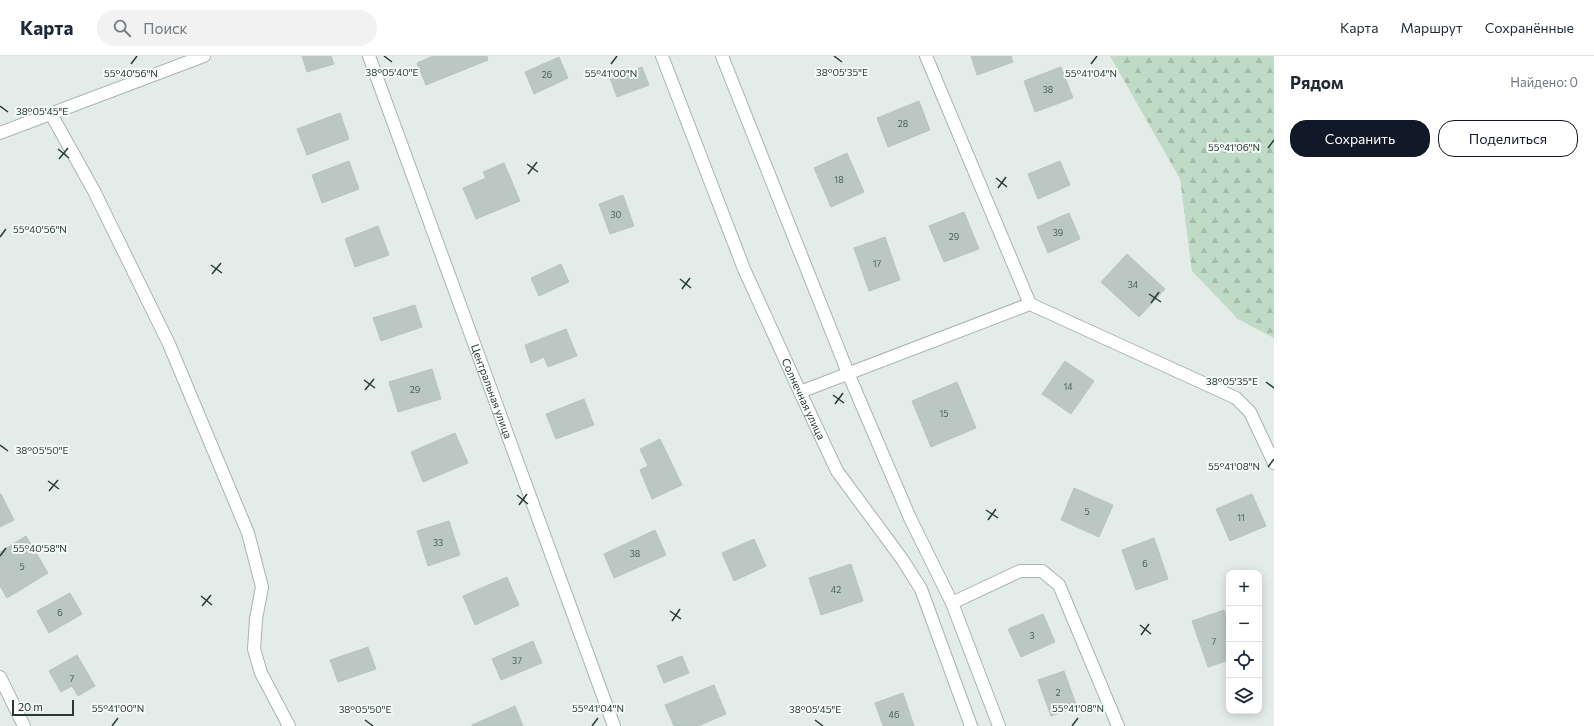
<!DOCTYPE html>
<html lang="ru">
<head>
<meta charset="utf-8">
<style>
	:root { --surface:#fff; --page:#f2f2f3; --text:#1f2937; --muted:#747a83; --line:#e0e1e3; --accent:#111827 }
	body { margin:0; font-family:Commissioner,sans-serif; background:var(--page); color:var(--text) }
	.controls { position:absolute; right:12px; bottom:12px; display:grid; overflow:hidden; border-radius:8px; box-shadow:0 2px 10px #0003 }
	.controls button { width:36px; height:36px; display:grid; place-items:center; padding:0; border:0; border-bottom:1px solid var(--line); background:var(--surface); color:var(--text); font:20px sans-serif }
	.scale { position:absolute; left:12px; bottom:10px; width:62px; box-sizing:border-box; padding-left:4px; border:2px solid #253c36; border-top:0; font-size:11px; line-height:14px; white-space:nowrap; color:#253c36; -webkit-text-stroke:3px #f5f9f7; paint-order:stroke }
	.list { margin:0; padding:0; list-style:none }
	h2 { display:flex; justify-content:space-between; align-items:center; height:52px; margin:0; padding:0 16px; font-size:17px }
	h2 small { font-size:13px; font-weight:400; color:var(--muted) }
	.actions { display:flex; gap:8px; padding:12px 16px }
	.actions a { flex:1; padding:9px 0; border:1px solid var(--accent); border-radius:16px; text-align:center; font-size:14px; color:var(--accent) }
	.actions .main { background:var(--accent); color:#fff }
	.icon { flex:none; width:22px; height:22px; fill:none; stroke:currentColor; stroke-width:2; stroke-linecap:round; stroke-linejoin:round }
	.map { position:relative; flex:none; width:1274px; height:670px; overflow:hidden }
	header { display:flex; align-items:center; gap:24px; box-sizing:border-box; height:56px; padding:0 20px; background:var(--surface); border-bottom:1px solid var(--line) }
	header strong { font-size:19px }
	nav { display:flex; gap:22px; margin-inline-start:auto; font-size:14px }
	.search { width:280px; height:36px; background:var(--page); display:flex; align-items:center; gap:10px; box-sizing:border-box; padding:0 14px; border-radius:22px; color:var(--muted); font-size:15px }
	main { display:flex }
	aside { flex:1; background:var(--surface) }
	.map>svg:first-child { display:block }
</style>
</head>
<body>
<header>
<strong>Карта</strong>
<div class="search"><svg class="icon" aria-label="search" viewBox="0 0 24 24"><circle cx="10" cy="10" r="6"/><path d="M15 15l6 6"/></svg>Поиск</div>
<nav><a>Карта</a><a>Маршрут</a><a>Сохранённые</a></nav>
</header>
<main>
<div class="map">
<svg width="1274" height="670" viewBox="0 0 1274 670">
	<defs>
		<pattern id="forest-firs" width="22" height="20" patternUnits="userSpaceOnUse"><rect width="22" height="20" fill="#bfdbc6"/><path d="M5 1l3.5 6h-7zM16 11l3.5 6h-7z" fill="#a4bdab"/></pattern>
	</defs>
	<rect width="100%" height="100%" fill="#e4ece9"/>
	<path fill="url(#forest-firs)" d="M1110 0H1274V282L1238 263 1192 215 1180 123Z"/>
	<g fill="#bac7c2" stroke="#b7c5bf">
		<path d="M302 0H331L334 8 307 16Z"/>
		<path d="M433 0H487L488 4 426 29 417 7Z"/>
		<path d="M971 0H1011L1013 6 977 19Z"/>
		<path d="M559 1 568 22 534 38 525 16Z"/>
		<path d="M642 11 649 29 617 41 610 22Z"/>
		<path d="M1061 11 1073 42 1035 56 1024 25Z"/>
		<path d="M919 45 930 74 888 91 877 62Z"/>
		<path d="M340 57 349 83 307 99 297 73Z"/>
		<path d="M847 97 864 136 831 151 814 112Z"/>
		<path d="M349 105 359 133 322 147 312 119Z"/>
		<path d="M1060 105 1070 129 1038 143 1028 118Z"/>
		<path d="M504 107 520 145 476 163 463 132 486 122 483 116Z"/>
		<path d="M623 139 634 170 610 178 599 148Z"/>
		<path d="M964 156 979 193 944 206 929 170Z"/>
		<path d="M1069 157 1080 183 1048 197 1037 171Z"/>
		<path d="M378 170 389 199 355 211 345 183Z"/>
		<path d="M885 181 900 224 869 235 854 192Z"/>
		<path d="M1127 198 1165 233 1139 261 1101 226Z"/>
		<path d="M561 208 569 226 539 240 531 222Z"/>
		<path d="M415 249 422 271 381 285 373 262Z"/>
		<path d="M566 273 577 300 548 311 544 301 531 307 525 289Z"/>
		<path d="M1065 305 1094 325 1071 358 1042 338Z"/>
		<path d="M432 313 441 343 398 356 389 326Z"/>
		<path d="M957 326 976 372 931 391 912 345Z"/>
		<path d="M584 343 594 369 556 383 546 358Z"/>
		<path d="M455 377 468 407 423 426 411 396Z"/>
		<path d="M660 383 682 429 652 443 640 414 648 410 640 393Z"/>
		<path d="M1074 432 1113 449 1099 481 1061 464Z"/>
		<path d="M0 438H1L14 464 0 471Z"/>
		<path d="M1252 438 1266 470 1230 485 1216 453Z"/>
		<path d="M449 465 460 499 428 510 417 475Z"/>
		<path d="M655 474 666 499 614 522 604 498Z"/>
		<path d="M26 480 48 517 7 542 0 530V496Z"/>
		<path d="M1154 482 1168 523 1136 534 1122 494Z"/>
		<path d="M754 483 766 510 734 525 722 497Z"/>
		<path d="M851 508 863 545 821 559 809 522Z"/>
		<path d="M507 521 519 549 475 569 463 540Z"/>
		<path d="M70 537 82 558 49 577 37 555Z"/>
		<path d="M1224 554 1229 569V604L1208 611 1192 565Z"/>
		<path d="M1043 558 1055 586 1021 601 1008 573Z"/>
		<path d="M533 585 542 607 501 624 492 603Z"/>
		<path d="M368 591 376 613 338 626 330 604Z"/>
		<path d="M77 599 95 630 78 640 72 630 61 636 49 615Z"/>
		<path d="M682 600 689 617 664 627 657 610Z"/>
		<path d="M1064 615 1077 651 1051 660 1038 624Z"/>
		<path d="M714 629 726 658 698 670H674L665 649Z"/>
		<path d="M903 637 914 670H883L875 647Z"/>
		<path d="M515 650 523 670H472V669Z"/>
	</g>
	<g fill="none" stroke-linecap="round" stroke-linejoin="round">
		<g stroke="#a7b4b0" stroke-width="14">
			<g id="minor">
				<path id="s1" d="M369 0 614 670"/>
				<path id="s2" d="M662 0 744 213 800 336 837 415 902 503 921 533 971 670"/>
				<path d="M722 0 848 317 910 462 952 547 999 670"/>
				<path d="M926 0 1030 248"/>
				<path d="M51 58 94 135 169 288 248 477 262 531 256 563 254 593 261 617 289 670"/>
				<path d="M0 77 204 0"/>
				<path d="M800 336 1030 248 1236 342 1250 356 1274 407"/>
				<path d="M952 547 1020 515H1042L1059 529 1118 670"/>
				<path d="M0 621 24 670"/>
			</g>
		</g>
		<use href="#minor" stroke="#fff" stroke-width="12"/>
	</g>
	<path fill="none" stroke="#253c36" stroke-width="1.5" d="M384 0 392 6M834 0 842 6M131 8 137 0M611 8 617 0M1091 8 1097 0M0 50 8 56M1268 92 1274 84M58 93 69 102M59 103 68 92M527 108 538 116M528 118 537 106M996 122 1007 131M998 132 1006 121M0 181 6 173M211 209 222 217M212 218 221 207M680 223 691 232M682 233 690 222M1149 238 1161 246M1151 247 1159 236M364 324 375 332M1266 326 1274 332M365 334 374 323M833 339 844 347M835 348 843 337M0 389 8 395M1268 411 1274 403M48 425 59 433M49 435 58 424M517 439 528 448M519 449 527 438M986 454 998 462M988 464 996 453M0 500 6 492M201 540 212 549M202 550 211 539M670 555 681 563M672 565 680 553M1140 569 1151 578M1141 579 1149 568M365 664 373 670M815 664 823 670M112 670 118 662M592 670 598 662M1072 670 1078 662"/>
	<g text-anchor="middle" stroke-width="4" stroke-linejoin="round" paint-order="stroke">
		<g font-size="9" fill="#4a5f59">
			<text x="547" y="22">26</text>
			<text x="1048" y="37">38</text>
			<text x="903" y="71">28</text>
			<text x="839" y="127">18</text>
			<text x="616" y="162">30</text>
			<text x="1058" y="180">39</text>
			<text x="954" y="184">29</text>
			<text x="877" y="211">17</text>
			<text x="1133" y="232">34</text>
			<text x="1068" y="334">14</text>
			<text x="415" y="337">29</text>
			<text x="944" y="361">15</text>
			<text x="1087" y="459">5</text>
			<text x="1241" y="465">11</text>
			<text x="438" y="490">33</text>
			<text x="635" y="501">38</text>
			<text x="1145" y="511">6</text>
			<text x="22" y="514">5</text>
			<text x="836" y="537">42</text>
			<text x="60" y="560">6</text>
			<text x="1032" y="583">3</text>
			<text x="1214" y="589">7</text>
			<text x="517" y="608">37</text>
			<text x="72" y="626">7</text>
			<text x="1058" y="640">2</text>
			<text x="894" y="662">46</text>
		</g>
		<g font-size="11" fill="#253c36" stroke="#f5f9f7">
			<text dy="4" stroke="none"><textPath href="#s1" startOffset="357">Центральная улица</textPath></text>
			<text dy="4" stroke="none"><textPath href="#s2" startOffset="371">Солнечная улица</textPath></text>
		</g>
	</g>
	<g font-size="10" text-anchor="middle" fill="#253c36" stroke="#f5f9f7" stroke-width="4" stroke-linejoin="round" paint-order="stroke">
		<text x="392" y="20">38°05'40"E</text>
		<text x="842" y="20">38°05'35"E</text>
		<text x="131" y="21">55°40'56"N</text>
		<text x="611" y="21">55°41'00"N</text>
		<text x="1091" y="21">55°41'04"N</text>
		<text x="42" y="59">38°05'45"E</text>
		<text x="1234" y="95">55°41'06"N</text>
		<text x="40" y="177">55°40'56"N</text>
		<text x="1232" y="329">38°05'35"E</text>
		<text x="42" y="398">38°05'50"E</text>
		<text x="1234" y="414">55°41'08"N</text>
		<text x="40" y="496">55°40'58"N</text>
		<text x="118" y="656">55°41'00"N</text>
		<text x="598" y="656">55°41'04"N</text>
		<text x="1078" y="656">55°41'08"N</text>
		<text x="365" y="657">38°05'50"E</text>
		<text x="815" y="657">38°05'45"E</text>
	</g>
</svg>
<div class="controls">
<button>+</button>
<button>−</button>
<button><svg class="icon" aria-label="locate" viewBox="0 0 24 24"><circle cx="12" cy="12" r="6"/><path d="M12 2v4M12 18v4M2 12h4M18 12h4"/></svg></button>
<button><svg class="icon" aria-label="layers" viewBox="0 0 24 24"><path d="M12 4l9 5-9 5-9-5zM3 14l9 5 9-5"/></svg></button>
</div>
<div class="scale">20 m</div>
</div>
<aside>
<h2>Рядом<small>Найдено: 0</small></h2>
<ul class="list">
</ul>
<div class="actions"><a class="main">Сохранить</a><a>Поделиться</a></div>
</aside>
</main>
</body>
</html>
